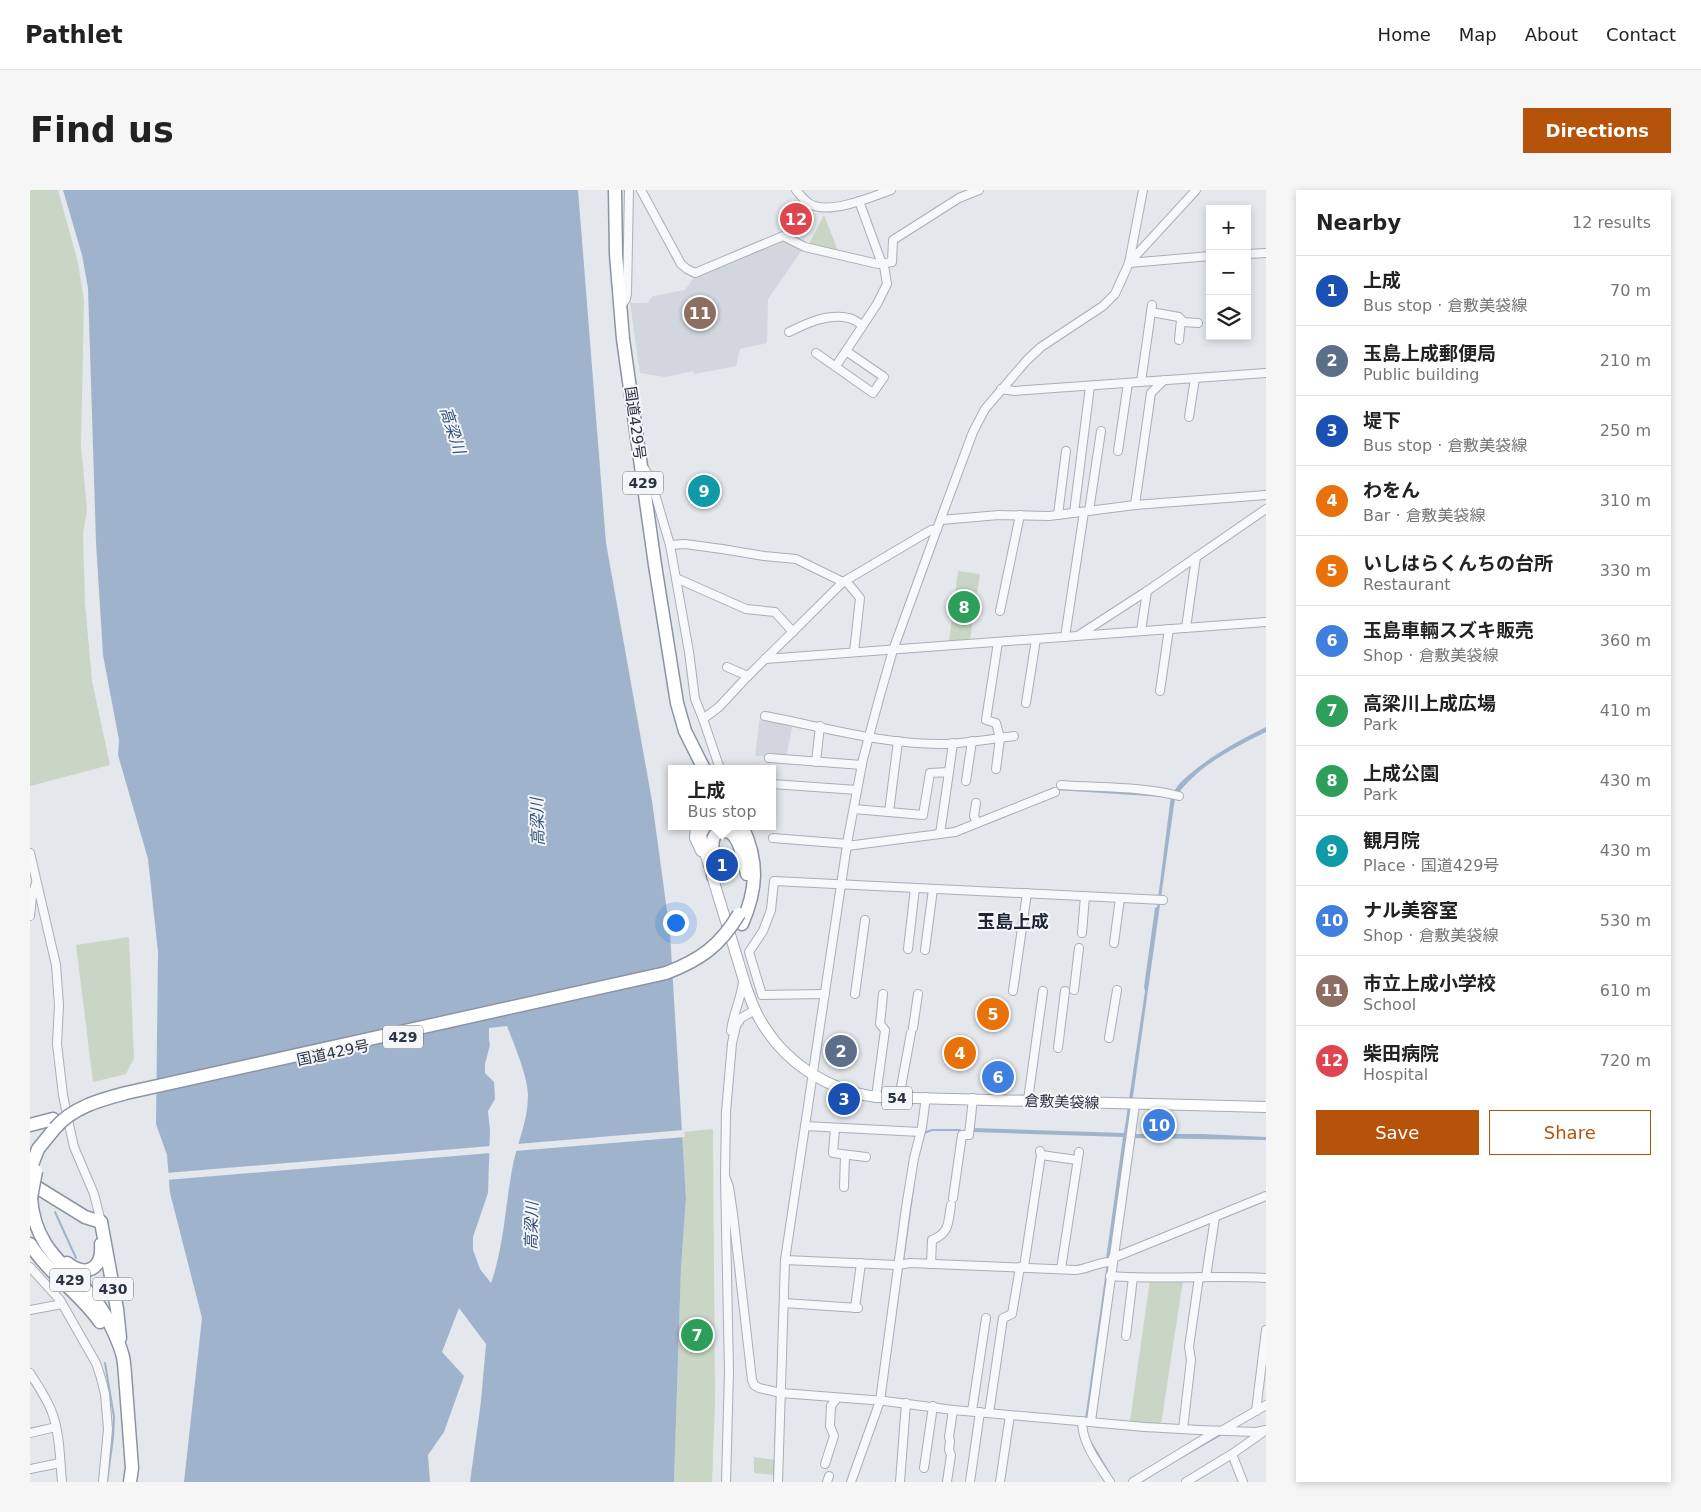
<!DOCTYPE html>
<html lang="en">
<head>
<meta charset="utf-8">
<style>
	:root { --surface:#fff; --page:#f6f6f6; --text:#222; --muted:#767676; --line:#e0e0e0; --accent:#b45309 }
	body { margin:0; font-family:"DejaVu Sans","Noto Sans JP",sans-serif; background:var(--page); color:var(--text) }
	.controls { position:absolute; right:15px; top:15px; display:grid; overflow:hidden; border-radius:0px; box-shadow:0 2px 8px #0003 }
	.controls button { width:45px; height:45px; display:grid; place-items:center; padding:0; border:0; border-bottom:1px solid var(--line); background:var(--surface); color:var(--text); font:25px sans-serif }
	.you { position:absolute; left:645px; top:732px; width:18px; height:18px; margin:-12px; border:4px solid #fff; border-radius:50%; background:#1a73e8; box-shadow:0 0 0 8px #1a73e833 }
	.badge { display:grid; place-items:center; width:32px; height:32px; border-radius:50%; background:var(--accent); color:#fff; font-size:16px; font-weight:700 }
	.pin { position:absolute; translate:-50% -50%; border:2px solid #fff; box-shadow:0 1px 5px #0006 }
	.popup { position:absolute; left:638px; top:575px; width:108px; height:65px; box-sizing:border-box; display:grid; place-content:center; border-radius:0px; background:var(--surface); filter:drop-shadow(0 1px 4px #0005); font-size:16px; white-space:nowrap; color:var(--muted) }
	.popup b { font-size:19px; color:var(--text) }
	.popup::after { content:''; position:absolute; left:50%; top:100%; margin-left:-10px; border:10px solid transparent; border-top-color:var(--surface) }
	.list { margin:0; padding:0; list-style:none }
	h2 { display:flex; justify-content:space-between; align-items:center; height:65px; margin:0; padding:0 20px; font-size:21px }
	h2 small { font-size:16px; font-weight:400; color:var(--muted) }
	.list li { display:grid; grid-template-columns:32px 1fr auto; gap:15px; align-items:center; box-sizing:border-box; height:70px; padding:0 20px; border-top:1px solid var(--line) }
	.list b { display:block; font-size:19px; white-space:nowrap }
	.list p { margin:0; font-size:16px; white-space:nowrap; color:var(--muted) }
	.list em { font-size:16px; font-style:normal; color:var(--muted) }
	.actions { display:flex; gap:10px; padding:15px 20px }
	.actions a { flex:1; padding:11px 0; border:1px solid var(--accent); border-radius:0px; text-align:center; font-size:18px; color:var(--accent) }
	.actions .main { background:var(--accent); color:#fff }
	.icon { flex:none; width:28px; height:28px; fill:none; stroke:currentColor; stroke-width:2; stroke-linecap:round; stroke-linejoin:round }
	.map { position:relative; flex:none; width:1236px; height:1292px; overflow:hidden; border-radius:0px }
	header { display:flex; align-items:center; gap:30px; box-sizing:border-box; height:70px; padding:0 25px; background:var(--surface); border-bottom:1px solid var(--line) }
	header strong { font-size:24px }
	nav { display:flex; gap:28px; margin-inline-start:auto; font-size:18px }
	.intro { display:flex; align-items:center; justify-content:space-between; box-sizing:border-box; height:120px; padding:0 30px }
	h1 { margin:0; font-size:35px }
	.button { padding:12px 22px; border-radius:0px; background:var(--accent); color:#fff; font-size:18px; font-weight:700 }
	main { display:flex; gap:30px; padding:0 30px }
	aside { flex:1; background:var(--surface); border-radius:0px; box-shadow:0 2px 8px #0003 }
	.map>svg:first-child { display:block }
</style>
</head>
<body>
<header>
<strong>Pathlet</strong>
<nav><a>Home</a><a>Map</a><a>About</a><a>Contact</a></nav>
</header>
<div class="intro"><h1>Find us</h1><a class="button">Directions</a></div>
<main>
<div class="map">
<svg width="1236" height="1292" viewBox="0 0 1236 1292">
	<rect width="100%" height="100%" fill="#e4e7ec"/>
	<g fill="#d2d6de">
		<path d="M755 49 774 57 738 109 737 153 710 159 706 176 665 184 663 181 635 187 610 183 600 113H617L623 106 655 100 665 86Z"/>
		<path d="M730 528 763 533 756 568 725 566Z"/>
	</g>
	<g fill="#c9d6c5">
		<path d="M0 0H28L48 73 54 111 51 256 57 320 53 343 55 413 62 491 80 575 0 596Z"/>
		<path d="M794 25 808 61 779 54Z"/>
		<path d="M928 381 950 384 940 449 919 451Z"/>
		<path d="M99 747 104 868 96 884 63 892 46 755Z"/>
		<path d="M683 939 685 1213 682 1292H644L651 1078 656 1008 652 942Z"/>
		<path d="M1120 1090H1153L1131 1235 1100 1231Z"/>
		<path d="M724 1267 745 1270V1285L724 1283Z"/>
	</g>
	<g fill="#9fb4cc" fill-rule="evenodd">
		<path d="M33 0H548L576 353 622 611 640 743 656 1008 651 1078 644 1292H440L451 1211 456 1154 429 1118 412 1162 434 1186 414 1242 398 1265 400 1292H154L172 1128 140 1003 137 965 126 934 128 762 118 669 88 565 89 550 73 465 66 352 58 98 52 65ZM477 836C484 854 498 887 498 906 498 932 486 955 482 980 475 1018 474 1056 461 1093L450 1079 443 1060V1047L458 1003 460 940 458 921 465 909 464 892 455 883V874L460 855 459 849V838Z"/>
		<path d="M1236 537V542C1203 558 1166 577 1145 608L1101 921 1102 944H1173L1236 947V950L1098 948 1080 1068 1076 1069 1093 947 943 942V938L1094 943 1115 801 1114 797 1125 718 1127 717 1141 605C1145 601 1148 594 1153 590 1177 568 1206 552 1236 537Z"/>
	</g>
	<g fill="#e4e7ec">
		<path d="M654 940 655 947 485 961 487 954Z"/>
		<path d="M461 956V963L136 990V983Z"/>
	</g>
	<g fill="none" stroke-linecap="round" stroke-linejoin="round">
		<g stroke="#9fb4cc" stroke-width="2">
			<path d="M1026 599 1134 606"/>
			<path d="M894 943 902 940H930"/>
			<path d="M25 1022 46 1068"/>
			<path d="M873 1071 884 992"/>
			<path d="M862 1148 872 1076"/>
			<path d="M75 1173 84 1227 83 1248 77 1292"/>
			<path d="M1056 1230 1078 1073"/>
			<path d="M1060 1251 1079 1283"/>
			<path d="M1131 1279 1192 1244"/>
			<path d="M744 1292 747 1207"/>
		</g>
		<g stroke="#a9aeb7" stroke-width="10">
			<g id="minor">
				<path d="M611 0 651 74 657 79 665 83 753 46 775 57 848 74 862 72 863 50 929 8 949 0"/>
				<path d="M766 0C770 5 775 11 780 14 799 25 842 7 861 0"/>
				<path d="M1217 64 1236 63"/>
				<path d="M1099 73 1166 0"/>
				<path d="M1099 73 1180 66"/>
				<path d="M591 116 596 109 597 104 599 0"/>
				<path d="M1121 122 1149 127 1153 132 1168 133"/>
				<path d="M759 142C777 133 798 123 819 128 824 129 828 133 833 135"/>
				<path d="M1149 150 1151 130"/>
				<path d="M786 163 843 203 854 187 816 161"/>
				<path d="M806 176 847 114 857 94 854 76 852 74 829 11"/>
				<path d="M1111 192 1122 115"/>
				<path d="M971 199 984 201 1236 183"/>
				<path d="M1159 227 1165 188"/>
				<path d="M1088 261 1098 193"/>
				<path d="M612 275 620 287 640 355 659 462 665 509 673 529"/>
				<path d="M1105 315 1121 203 1134 190"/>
				<path d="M1059 321 1071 241"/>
				<path d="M1044 323 1060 196"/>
				<path d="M1028 325 1036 261"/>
				<path d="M911 330 969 325 1019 326 1105 315 1236 305"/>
				<path d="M640 355 655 354 692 359 734 366 766 369 813 392"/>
				<path d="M646 388 716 419 745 422 763 442"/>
				<path d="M816 391 830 408 824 462"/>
				<path d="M970 421 990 325"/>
				<path d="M1156 438 1166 367"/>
				<path d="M1111 441 1117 401"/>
				<path d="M1049 445 1117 401 1236 319"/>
				<path d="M1035 447 1054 322"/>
				<path d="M735 469 1236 432"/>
				<path d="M697 477 718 486"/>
				<path d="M1130 501 1139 439"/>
				<path d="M996 513 1006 449"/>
				<path d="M735 526C794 537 854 555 915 554 938 553 961 549 984 546"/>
				<path d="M739 568 832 575"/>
				<path d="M786 572 790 536"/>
				<path d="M690 579 673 529 689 517 715 489 813 392 901 340 907 339"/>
				<path d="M966 579 970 548 966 533 956 530 968 452"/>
				<path d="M919 582 923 553"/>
				<path d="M936 591 942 551"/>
				<path d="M742 594 827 600"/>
				<path d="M1031 595C1070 598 1111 596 1149 606"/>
				<path d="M946 613 944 626 947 633"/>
				<path d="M824 619 893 625 900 583 919 582 910 644"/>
				<path d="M859 622 868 551"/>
				<path d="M743 648 818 654"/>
				<path d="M817 656 925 642 1025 602"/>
				<path d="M0 663 26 775 29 815 27 854 33 905 40 939 44 957 64 1004 71 1032"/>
				<path d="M0 726 2 706 6 693"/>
				<path d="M1052 743 1055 706"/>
				<path d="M1084 753 1090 708"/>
				<path d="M878 759 885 698"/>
				<path d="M895 760 903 699"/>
				<path d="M1044 800 1049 758"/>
				<path d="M983 801 997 703"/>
				<path d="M795 804 732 805 719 762 733 741 741 720 744 691 1133 710"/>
				<path d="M825 804 835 730"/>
				<path d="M883 838 888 804"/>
				<path d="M701 841C703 824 711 809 713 792"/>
				<path d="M1079 848 1087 800"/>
				<path d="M1028 858 1035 801"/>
				<path d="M846 907 855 840 850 834 853 804"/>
				<path d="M869 908 881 843"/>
				<path d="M998 910 1013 801"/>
				<path d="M775 936 890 942"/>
				<path d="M805 938 803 963 836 967"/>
				<path d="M1010 961 1011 965 1047 970"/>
				<path d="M695 986 699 997 703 1024 722 1190 724 1195 729 1198 751 1203 855 1211 923 1220 1115 1237 1169 1240 1226 1242 1236 1240"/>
				<path d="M814 997 815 965"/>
				<path d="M923 1008 932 945H939L943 908"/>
				<path d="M1083 1068 1236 1006"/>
				<path d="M755 1070 867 1075 880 1073 1046 1080C1058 1079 1070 1071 1082 1072"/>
				<path d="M901 1074 902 1050C920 1043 918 1032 921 1015"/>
				<path d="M0 1077 30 1110 66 1173 71 1188 75 1204 78 1239 73 1292"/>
				<path d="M994 1077 1011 965"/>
				<path d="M1031 1079 1049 962"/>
				<path d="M1080 1086C1132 1090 1184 1085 1236 1088"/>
				<path d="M1176 1087 1185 1027"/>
				<path d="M754 1113 828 1118"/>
				<path d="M825 1118 831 1073"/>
				<path d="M0 1120 32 1114"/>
				<path d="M1096 1146 1103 1087"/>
				<path d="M0 1183C8 1196 18 1210 23 1225 30 1246 30 1270 32 1292"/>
				<path d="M942 1221 956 1128"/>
				<path d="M1226 1221 1236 1140"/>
				<path d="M959 1223 973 1128 982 1124 990 1077"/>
				<path d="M1052 1231C1052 1254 1068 1273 1080 1292"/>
				<path d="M1061 1231 1105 915"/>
				<path d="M1153 1239 1161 1170 1159 1157 1169 1087"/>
				<path d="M1193 1240 1236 1215"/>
				<path d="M0 1243 26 1237"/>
				<path d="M1202 1264 1213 1292"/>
				<path d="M795 1274 804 1246 800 1236 801 1216 807 1208"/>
				<path d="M894 1278 903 1216"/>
				<path d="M0 1279 30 1273"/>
				<path d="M696 1292 699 1181 695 986 696 922 702 853 706 836 711 828 725 820"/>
				<path d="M748 1292 755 1070 818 648 833 569 849 509 863 460 907 339 943 242 955 219 997 170 1011 157 1073 116 1085 104 1099 73 1113 0"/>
				<path d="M797 1292 799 1286"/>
				<path d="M821 1292 850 1211 876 1018 884 968 892 937 896 907"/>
				<path d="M870 1292 876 1213"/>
				<path d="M917 1292 921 1265 919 1260 920 1251 919 1247 923 1220"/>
				<path d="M940 1292 950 1222"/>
				<path d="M970 1292 980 1225"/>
				<path d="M1103 1292 1187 1241"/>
				<path d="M1156 1292 1202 1264 1232 1243 1234 1241"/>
			</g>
		</g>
		<g stroke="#a3abb8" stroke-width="12">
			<g id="major">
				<path d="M666 636 665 648 671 661"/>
				<path d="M676 636 671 644 673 656 716 797C720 807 723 817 728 826 752 871 796 900 846 907L1236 917"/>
			</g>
		</g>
		<g stroke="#8b94a3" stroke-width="15">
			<g id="highway">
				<path d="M585 0 586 64 593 149 625 375 647 513 655 541 674 579"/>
				<path d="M683 686C684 681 685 676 685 670 684 664 681 657 683 650 684 645 688 641 694 641 710 640 714 672 717 684"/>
				<path d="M712 734C727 699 729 672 712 636"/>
				<path d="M0 935 23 929"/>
				<path d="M0 980 8 959 25 938"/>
				<path d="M0 993 55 1027 71 1032"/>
				<path d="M1 1008C5 1069 51 1081 77 1128 83 1140 90 1154 93 1167 95 1177 95 1188 96 1198 98 1224 100 1251 102 1278L100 1292"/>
				<path d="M71 1032 87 1119 90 1148"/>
				<path d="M0 1054C19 1084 50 1103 70 1132"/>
				<path d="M37 1073C56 1088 73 1079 71 1054"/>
			</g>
		</g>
		<use href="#minor" stroke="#f7f8fa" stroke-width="8"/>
		<use href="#major" stroke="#fff" stroke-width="10"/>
		<use href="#highway" stroke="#fff" stroke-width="12"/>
		<g stroke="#8b94a3" stroke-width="15" stroke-linecap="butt">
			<g id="highway-bridge">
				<path d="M25 938C43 917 70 910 96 903L636 783C670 770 690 756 709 724"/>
				<path d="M1 1008 6 981"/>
			</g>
		</g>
		<use href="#highway-bridge" stroke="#fff" stroke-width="12"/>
	</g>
	<g text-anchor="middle" stroke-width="4" stroke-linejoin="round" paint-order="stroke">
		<g fill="#f4f6f9" stroke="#676e7b" stroke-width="1">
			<rect x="593" y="281.5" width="40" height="23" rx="4"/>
			<rect x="353" y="835.5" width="40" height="23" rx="4"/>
			<rect x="852" y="896.5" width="30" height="23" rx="4"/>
			<rect x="20" y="1078.5" width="40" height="23" rx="4"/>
			<rect x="63" y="1087.5" width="40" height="23" rx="4"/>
		</g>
		<g font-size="14" font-weight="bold" fill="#2b3445">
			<text x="613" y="298">429</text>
			<text x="373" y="852">429</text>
			<text x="867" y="913">54</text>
			<text x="40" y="1095">429</text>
			<text x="83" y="1104">430</text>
		</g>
		<g font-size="15" fill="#2b3445" stroke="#f4f6f9">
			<text transform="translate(605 233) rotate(82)" y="5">国道429号</text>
			<text transform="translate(303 863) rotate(-12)" y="5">国道429号</text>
			<text transform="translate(1032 912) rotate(2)" y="5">倉敷美袋線</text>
		</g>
		<g font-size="16" font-style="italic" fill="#34527a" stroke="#f4f6f9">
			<text transform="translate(423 240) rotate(72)" y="6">高梁川</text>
			<text transform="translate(507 632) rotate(-92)" y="6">高梁川</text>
			<text transform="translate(501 1036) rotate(-89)" y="6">高梁川</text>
		</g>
		<g font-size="18" font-weight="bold" fill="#1d2536" stroke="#f4f6f9">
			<text x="983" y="738">玉島上成</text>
		</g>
	</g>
</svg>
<div class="controls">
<button>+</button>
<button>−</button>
<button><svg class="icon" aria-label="layers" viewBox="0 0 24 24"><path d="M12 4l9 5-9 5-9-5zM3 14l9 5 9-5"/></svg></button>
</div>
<div class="you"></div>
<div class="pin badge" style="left:692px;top:675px;background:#1a4fb4">1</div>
<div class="popup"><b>上成</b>Bus stop</div>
<div class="pin badge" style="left:811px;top:861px;background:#5c6f8a">2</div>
<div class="pin badge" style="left:814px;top:909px;background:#1a4fb4">3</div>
<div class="pin badge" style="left:930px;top:863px;background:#e8710a">4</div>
<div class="pin badge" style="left:963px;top:824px;background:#e8710a">5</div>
<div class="pin badge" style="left:968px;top:887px;background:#3f7fe0">6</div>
<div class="pin badge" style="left:667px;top:1145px;background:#2e9e5b">7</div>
<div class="pin badge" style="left:934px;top:417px;background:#2e9e5b">8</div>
<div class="pin badge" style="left:674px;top:301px;background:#0f9aa8">9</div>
<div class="pin badge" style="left:1129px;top:935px;background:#3f7fe0">10</div>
<div class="pin badge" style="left:670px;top:123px;background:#8d6e63">11</div>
<div class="pin badge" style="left:766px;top:29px;background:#e0444e">12</div>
</div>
<aside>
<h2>Nearby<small>12 results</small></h2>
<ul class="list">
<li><span class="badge" style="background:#1a4fb4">1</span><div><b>上成</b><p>Bus stop · 倉敷美袋線</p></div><em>70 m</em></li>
<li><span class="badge" style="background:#5c6f8a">2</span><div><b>玉島上成郵便局</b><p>Public building</p></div><em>210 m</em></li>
<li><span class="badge" style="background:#1a4fb4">3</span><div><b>堤下</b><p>Bus stop · 倉敷美袋線</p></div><em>250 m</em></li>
<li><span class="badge" style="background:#e8710a">4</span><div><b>わをん</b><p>Bar · 倉敷美袋線</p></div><em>310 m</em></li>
<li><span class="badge" style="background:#e8710a">5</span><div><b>いしはらくんちの台所</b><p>Restaurant</p></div><em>330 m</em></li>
<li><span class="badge" style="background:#3f7fe0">6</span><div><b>玉島車輛スズキ販売</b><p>Shop · 倉敷美袋線</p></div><em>360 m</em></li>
<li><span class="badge" style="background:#2e9e5b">7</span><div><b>高梁川上成広場</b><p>Park</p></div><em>410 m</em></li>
<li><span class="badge" style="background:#2e9e5b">8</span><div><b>上成公園</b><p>Park</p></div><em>430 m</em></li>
<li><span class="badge" style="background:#0f9aa8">9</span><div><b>観月院</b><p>Place · 国道429号</p></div><em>430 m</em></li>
<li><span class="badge" style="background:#3f7fe0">10</span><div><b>ナル美容室</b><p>Shop · 倉敷美袋線</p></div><em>530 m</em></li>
<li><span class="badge" style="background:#8d6e63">11</span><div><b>市立上成小学校</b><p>School</p></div><em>610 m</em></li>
<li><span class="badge" style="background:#e0444e">12</span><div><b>柴田病院</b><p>Hospital</p></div><em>720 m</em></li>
</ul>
<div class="actions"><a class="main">Save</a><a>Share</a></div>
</aside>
</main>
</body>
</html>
